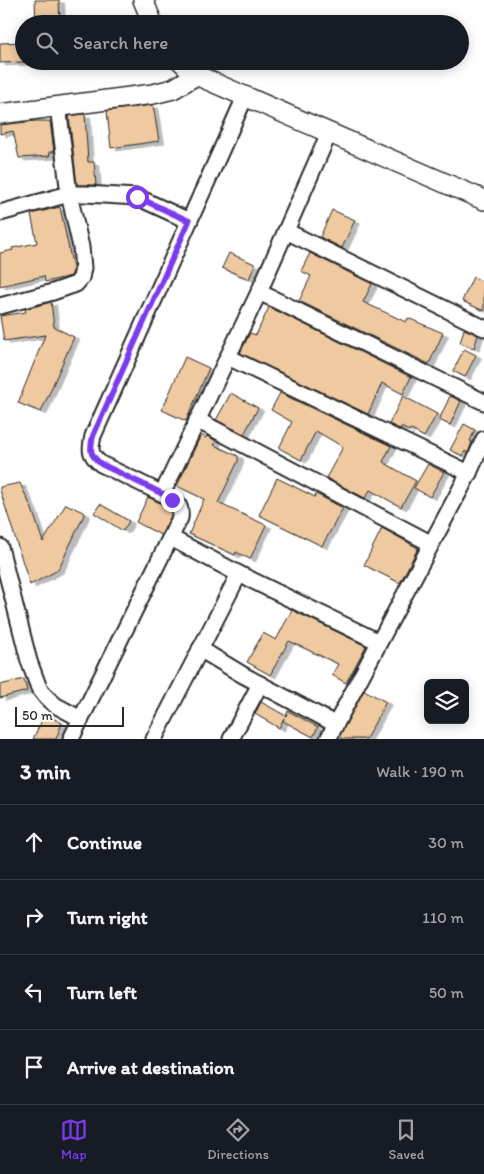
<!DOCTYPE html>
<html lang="en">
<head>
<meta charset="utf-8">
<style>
	:root { --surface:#171b24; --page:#20242c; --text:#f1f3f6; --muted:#9ea1a6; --line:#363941; --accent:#7c3aed }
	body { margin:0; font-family:Itim,sans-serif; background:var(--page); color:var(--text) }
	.controls { position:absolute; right:15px; bottom:15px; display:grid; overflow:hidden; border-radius:8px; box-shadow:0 2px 12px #0003 }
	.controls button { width:45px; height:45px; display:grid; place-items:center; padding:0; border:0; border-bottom:1px solid var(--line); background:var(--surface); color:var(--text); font:25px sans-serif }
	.scale { position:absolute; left:15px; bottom:12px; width:109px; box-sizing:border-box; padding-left:5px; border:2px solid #2b2b2b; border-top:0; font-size:14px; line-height:18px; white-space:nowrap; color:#2b2b2b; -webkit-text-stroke:4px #fff; paint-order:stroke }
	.stop { position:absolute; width:15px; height:15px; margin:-11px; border:4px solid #7c3aed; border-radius:50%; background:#fff }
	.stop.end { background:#7c3aed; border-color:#fff; box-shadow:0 1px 5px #0008 }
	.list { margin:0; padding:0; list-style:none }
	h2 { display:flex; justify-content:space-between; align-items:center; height:65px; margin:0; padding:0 20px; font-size:21px }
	h2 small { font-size:16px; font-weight:400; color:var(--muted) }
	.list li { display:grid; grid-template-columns:32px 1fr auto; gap:15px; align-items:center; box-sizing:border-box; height:75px; padding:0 20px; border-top:1px solid var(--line) }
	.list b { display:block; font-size:19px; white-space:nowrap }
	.list em { font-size:16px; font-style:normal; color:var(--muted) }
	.icon { flex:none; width:28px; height:28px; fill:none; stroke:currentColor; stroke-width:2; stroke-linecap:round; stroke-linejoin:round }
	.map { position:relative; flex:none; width:484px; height:739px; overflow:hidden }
	.search { position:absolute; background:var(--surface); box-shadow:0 2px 12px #0003; left:15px; right:15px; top:15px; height:55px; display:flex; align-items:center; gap:12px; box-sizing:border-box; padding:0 18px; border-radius:28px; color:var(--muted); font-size:19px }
	.sheet { height:365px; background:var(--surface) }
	nav { display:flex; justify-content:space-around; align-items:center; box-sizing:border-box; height:70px; border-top:1px solid var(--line); background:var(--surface); font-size:14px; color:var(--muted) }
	nav a { display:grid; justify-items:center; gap:2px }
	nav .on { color:var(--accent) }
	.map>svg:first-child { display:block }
</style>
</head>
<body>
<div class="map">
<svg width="484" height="739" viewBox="0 0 484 739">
	<defs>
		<filter id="shadow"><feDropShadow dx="5.5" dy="3" stdDeviation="0" flood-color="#0004"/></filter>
	</defs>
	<rect width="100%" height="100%" fill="#fff"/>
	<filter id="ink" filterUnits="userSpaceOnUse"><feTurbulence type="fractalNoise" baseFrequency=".02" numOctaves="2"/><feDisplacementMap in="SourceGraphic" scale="10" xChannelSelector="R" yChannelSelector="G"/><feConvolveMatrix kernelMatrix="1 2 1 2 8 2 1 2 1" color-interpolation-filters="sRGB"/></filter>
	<g filter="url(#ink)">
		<g fill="#efc99f" stroke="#2b2b2b" filter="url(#shadow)">
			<path d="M35 0H59L60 24H36Z"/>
			<path d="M24 42V62L0 63V43Z"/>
			<path d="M153 105 159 141 111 148 107 111Z"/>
			<path d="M85 114 88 162H94L96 185H77L69 116Z"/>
			<path d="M36 121H50L54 152H49L50 156 19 158 13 131 0 134V125Z"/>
			<path d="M60 207 73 268 72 274 71 276 45 282 44 276 0 286V253L13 250 12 248 37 243 31 214Z"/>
			<path d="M332 210 355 220 342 248 320 237Z"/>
			<path d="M229 253 255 264 249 279 222 268Z"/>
			<path d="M310 253 372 284 363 302 406 322 408 318 443 333 429 364 299 301 311 276 301 271Z"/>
			<path d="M473 277 484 282V311L462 301Z"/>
			<path d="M51 302 54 327 74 337 41 412 18 403 45 335 4 341 0 316 26 312 25 309Z"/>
			<path d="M269 307 411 377 403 394 382 383 368 414 240 353 250 333 256 335Z"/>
			<path d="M464 329 478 335 474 348 460 343Z"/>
			<path d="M464 349 476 355 465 377 453 371Z"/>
			<path d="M185 357 209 368 186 421 162 410Z"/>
			<path d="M231 393 258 408 244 434 216 420Z"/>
			<path d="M280 393 391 446 383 462 416 481 401 507 370 490 365 498 326 478 343 447 316 431 301 460 279 448 292 422 271 410Z"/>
			<path d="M403 396 437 414 424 437 410 429 409 431 401 427 400 429 389 424Z"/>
			<path d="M450 396 461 401 450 425 439 420Z"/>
			<path d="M464 424 475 430 470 441 472 442 468 453 465 451 463 456 450 450Z"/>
			<path d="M201 435 206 438 207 436 216 441 214 445 238 456V461L218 503 266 525 250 559 236 552 235 555 189 534 204 499 177 486Z"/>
			<path d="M428 464 444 472 430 497 414 488Z"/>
			<path d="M277 478 315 497 316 494 343 508 322 546 259 515Z"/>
			<path d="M20 483 32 509 43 542 66 504 85 513 58 570 30 585 0 490V487Z"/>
			<path d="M148 497 160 503 171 511V516L161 535 136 522Z"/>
			<path d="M100 504 129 521 123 531 94 513Z"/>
			<path d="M382 528 418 548 400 583 364 565Z"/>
			<path d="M292 610 366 646 346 683 332 675 338 664 289 641 270 675 247 662 263 633 276 640Z"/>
			<path d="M24 679 27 691 0 698V685Z"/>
			<path d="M364 690 386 702 366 739H343L339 737Z"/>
			<path d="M261 702 286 716 288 711 318 727 313 737 283 721 284 718 279 728 255 714Z"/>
			<path d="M45 714 62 723 56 739H33Z"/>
		</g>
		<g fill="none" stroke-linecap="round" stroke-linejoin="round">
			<g stroke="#2b2b2b" stroke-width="19">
				<g id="minor">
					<path d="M0 213 69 194H86L137 197 189 221"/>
					<path d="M286 231 484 328"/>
					<path d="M259 292 484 402"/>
					<path d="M0 306 53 292 76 284 81 278 83 268 81 247 69 194 58 106"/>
					<path d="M228 357 469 473"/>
					<path d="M197 420 430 543"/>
					<path d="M165 495 101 464C89 454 90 450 93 436L245 97"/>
					<path d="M171 538 239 574 379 642"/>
					<path d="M0 547 29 661 39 688 47 698 55 705 81 719"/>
					<path d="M200 649 243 675 335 724"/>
					<path d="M71 739 180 518C182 503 175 503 165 495V488L259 292 329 133"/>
					<path d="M154 739 239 574"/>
					<path d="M231 739 260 684"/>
					<path d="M328 739 469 473 484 439"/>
				</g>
			</g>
			<g stroke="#2b2b2b" stroke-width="22">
				<g id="tertiary">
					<path d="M143 0 153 24"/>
					<path d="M181 61 196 75 484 200"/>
					<path d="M0 114 153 94 173 89 196 75"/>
				</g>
			</g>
			<use href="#minor" stroke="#fff" stroke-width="15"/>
			<use href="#tertiary" stroke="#fff" stroke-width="19"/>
		</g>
	</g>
	<g fill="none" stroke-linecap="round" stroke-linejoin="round" filter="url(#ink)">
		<path stroke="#7c3aed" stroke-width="6" d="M137 197 189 221 93 436C90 450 89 454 101 464L165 495 172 500"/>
	</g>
</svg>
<div class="controls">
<button><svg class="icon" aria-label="layers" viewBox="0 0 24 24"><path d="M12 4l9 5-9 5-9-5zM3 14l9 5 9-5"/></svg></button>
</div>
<div class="scale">50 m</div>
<div class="stop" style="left:137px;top:197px"></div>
<div class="stop end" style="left:172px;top:500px"></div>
<div class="search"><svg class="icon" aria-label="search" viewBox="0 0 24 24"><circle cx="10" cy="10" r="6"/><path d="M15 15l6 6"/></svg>Search here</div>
</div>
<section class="sheet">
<h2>3 min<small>Walk · 190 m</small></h2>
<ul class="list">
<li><svg class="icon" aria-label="ahead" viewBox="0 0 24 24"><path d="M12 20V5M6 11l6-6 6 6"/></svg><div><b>Continue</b></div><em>30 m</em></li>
<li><svg class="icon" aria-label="right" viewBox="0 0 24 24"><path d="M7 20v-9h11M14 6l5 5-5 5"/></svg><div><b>Turn right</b></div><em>110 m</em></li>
<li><svg class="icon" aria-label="left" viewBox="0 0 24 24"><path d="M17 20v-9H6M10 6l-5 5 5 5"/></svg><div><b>Turn left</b></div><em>50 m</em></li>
<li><svg class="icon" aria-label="arrive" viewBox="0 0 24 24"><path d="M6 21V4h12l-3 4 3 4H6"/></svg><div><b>Arrive at destination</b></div></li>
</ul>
</section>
<nav>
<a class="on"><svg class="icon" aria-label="map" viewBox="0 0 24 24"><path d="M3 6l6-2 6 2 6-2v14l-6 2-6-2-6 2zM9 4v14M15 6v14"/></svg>Map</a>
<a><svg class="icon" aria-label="directions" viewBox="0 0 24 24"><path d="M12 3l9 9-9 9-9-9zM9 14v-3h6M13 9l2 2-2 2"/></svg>Directions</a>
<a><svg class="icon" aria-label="saved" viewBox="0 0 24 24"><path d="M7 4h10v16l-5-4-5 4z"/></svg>Saved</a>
</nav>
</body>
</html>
